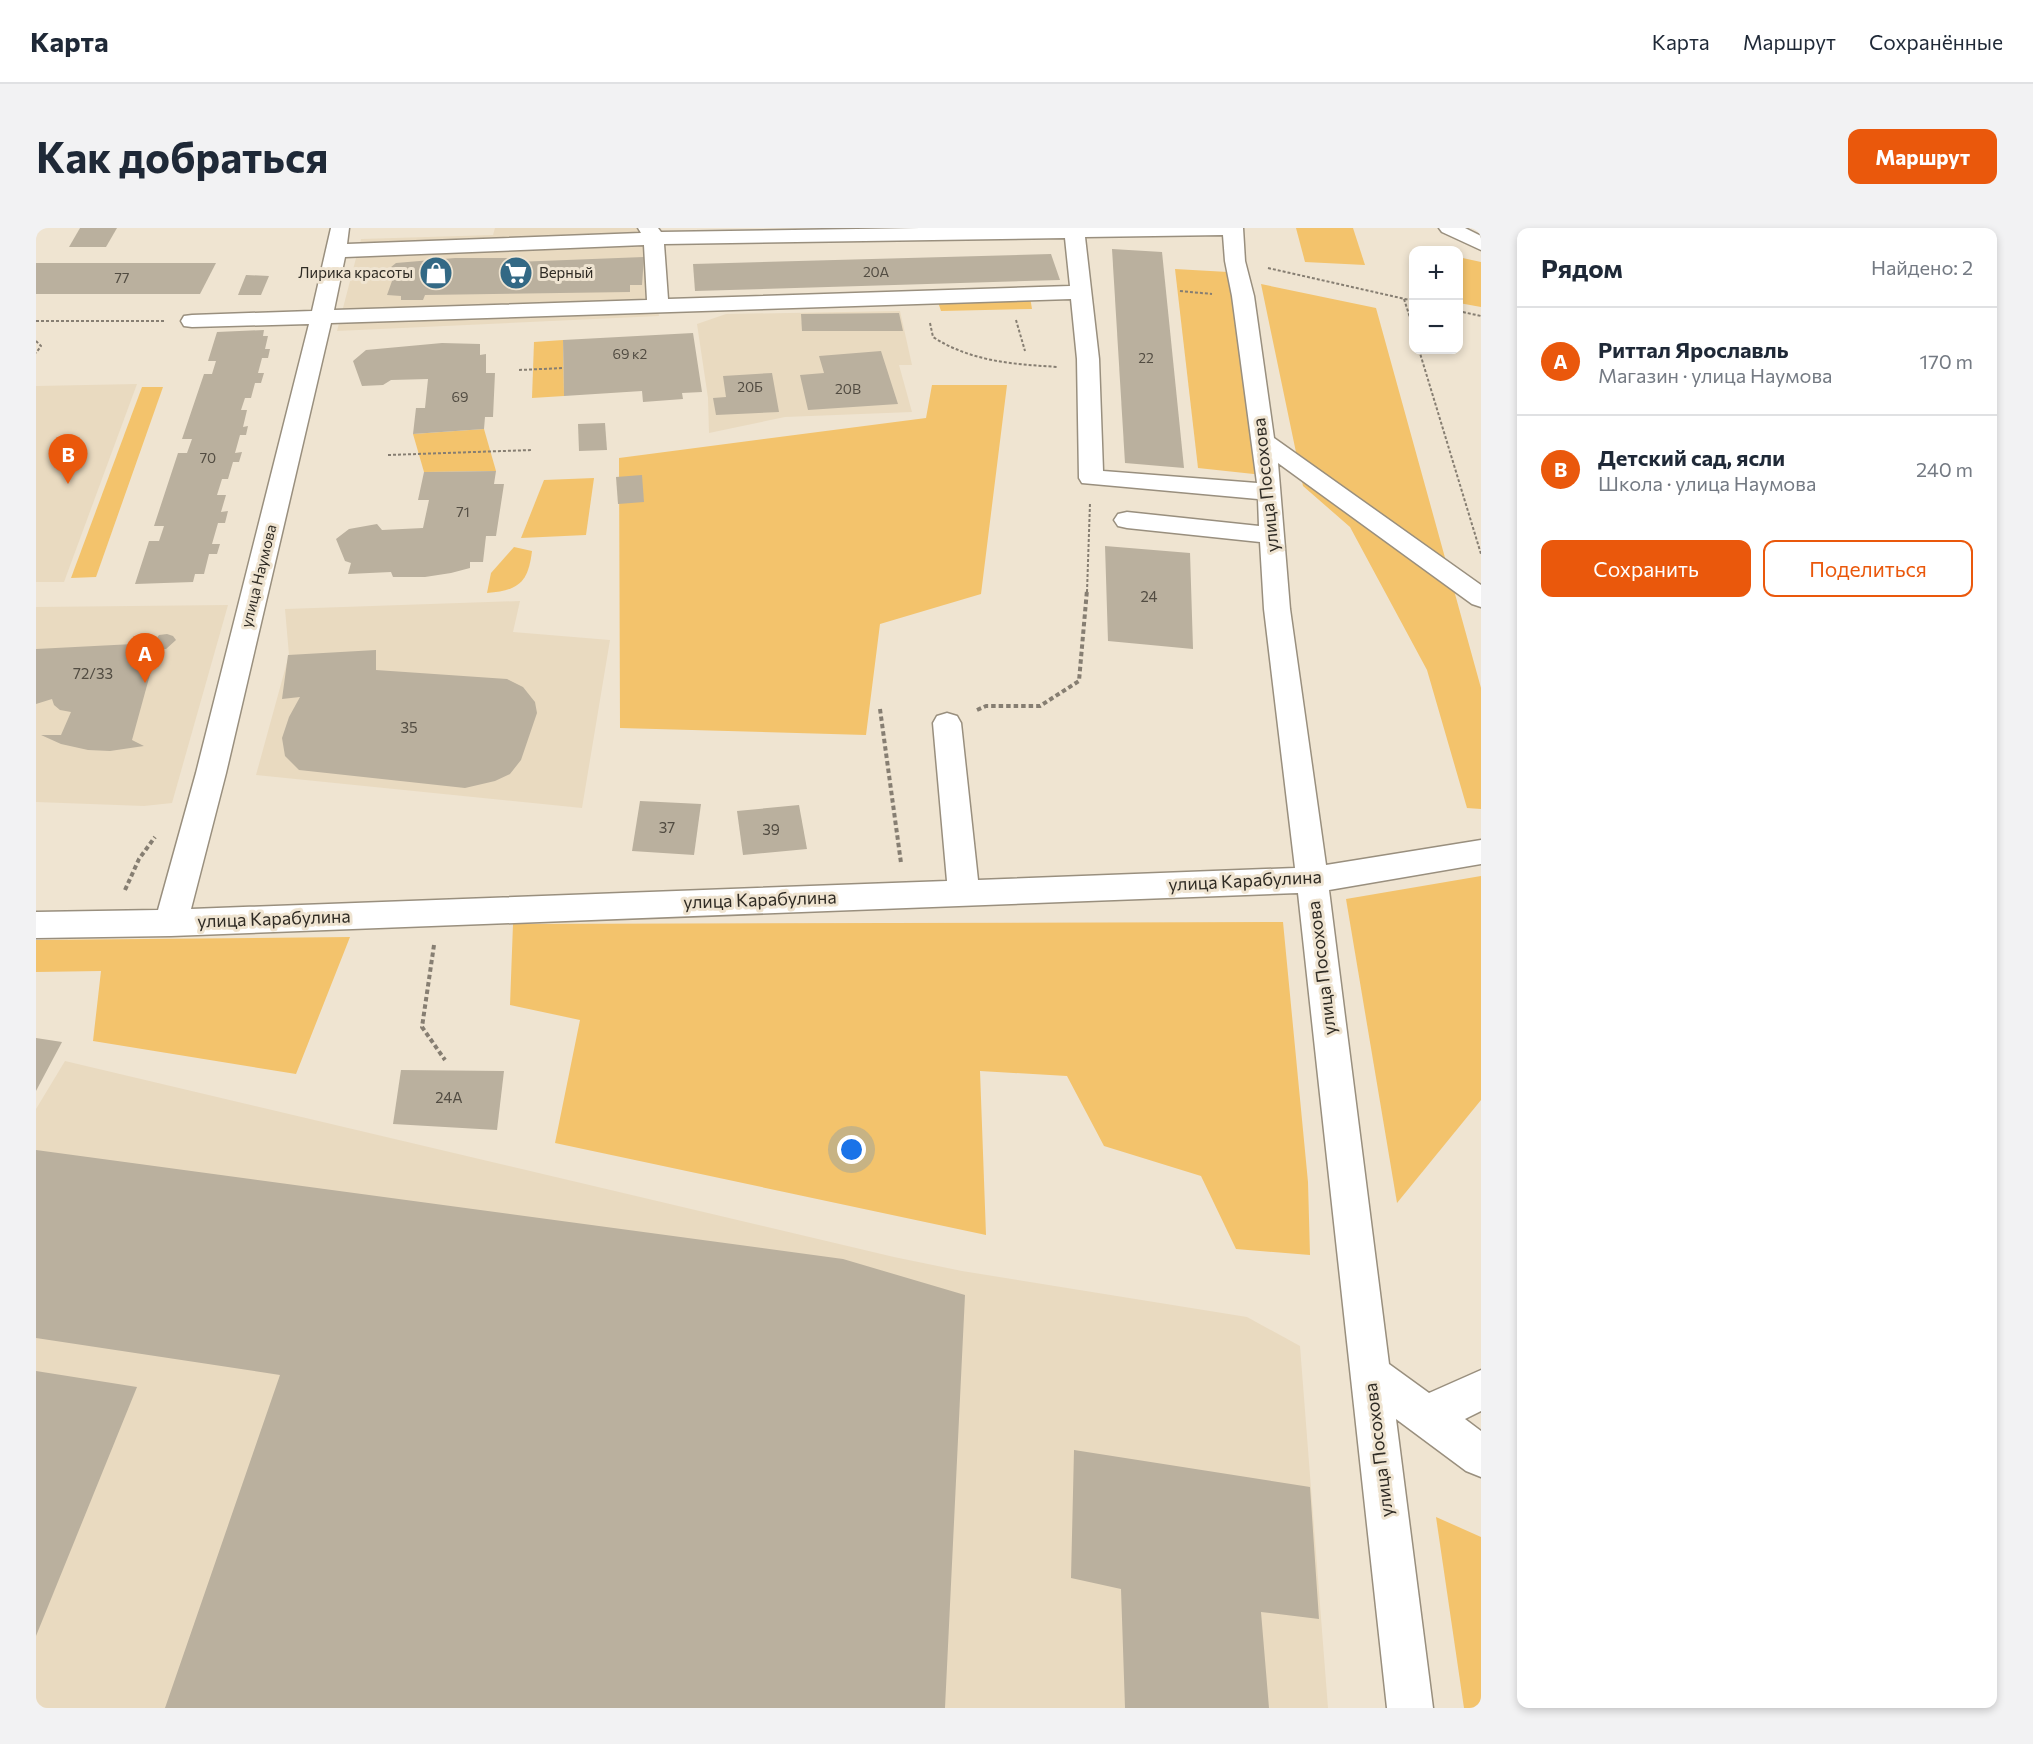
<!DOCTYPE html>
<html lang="ru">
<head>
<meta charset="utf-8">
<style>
	:root { --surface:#fff; --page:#f2f2f3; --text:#1f2937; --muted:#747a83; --line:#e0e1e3; --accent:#ea580c }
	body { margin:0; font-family:Commissioner,sans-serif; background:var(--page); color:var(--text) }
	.controls { position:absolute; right:18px; top:18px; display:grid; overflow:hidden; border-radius:12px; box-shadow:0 3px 9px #0003 }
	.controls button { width:54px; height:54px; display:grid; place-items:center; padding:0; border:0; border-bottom:2px solid var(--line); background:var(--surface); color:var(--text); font:30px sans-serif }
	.you { position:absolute; left:816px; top:922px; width:21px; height:21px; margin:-15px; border:4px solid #fff; border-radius:50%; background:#1a73e8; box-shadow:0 0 0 9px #1a73e833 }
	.badge { display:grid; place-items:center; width:39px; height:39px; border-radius:50%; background:var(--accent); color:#fff; font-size:20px; font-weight:700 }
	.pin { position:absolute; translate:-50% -50px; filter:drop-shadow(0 2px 3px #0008) }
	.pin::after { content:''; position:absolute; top:32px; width:21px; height:18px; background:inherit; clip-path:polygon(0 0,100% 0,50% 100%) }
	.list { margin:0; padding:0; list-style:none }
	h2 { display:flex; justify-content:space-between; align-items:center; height:78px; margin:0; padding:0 24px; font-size:26px }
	h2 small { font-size:20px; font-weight:400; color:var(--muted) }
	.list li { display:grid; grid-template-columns:39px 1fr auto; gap:18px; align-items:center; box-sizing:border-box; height:108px; padding:0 24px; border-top:2px solid var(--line) }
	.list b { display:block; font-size:22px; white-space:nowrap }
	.list p { margin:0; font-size:20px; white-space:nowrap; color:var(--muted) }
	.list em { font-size:20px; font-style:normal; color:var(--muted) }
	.actions { display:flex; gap:12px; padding:18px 24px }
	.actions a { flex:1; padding:14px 0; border:2px solid var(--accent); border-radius:12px; text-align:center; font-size:21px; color:var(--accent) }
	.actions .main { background:var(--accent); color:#fff }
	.map { position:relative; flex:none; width:1445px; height:1480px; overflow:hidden; border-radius:12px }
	header { display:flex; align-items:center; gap:36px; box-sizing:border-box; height:84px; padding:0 30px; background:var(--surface); border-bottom:2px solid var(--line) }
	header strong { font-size:28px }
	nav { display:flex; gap:33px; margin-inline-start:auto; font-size:21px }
	.intro { display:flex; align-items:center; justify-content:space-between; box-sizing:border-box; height:144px; padding:0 36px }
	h1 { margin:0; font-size:42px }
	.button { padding:15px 27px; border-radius:12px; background:var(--accent); color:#fff; font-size:21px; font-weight:700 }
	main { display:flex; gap:36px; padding:0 36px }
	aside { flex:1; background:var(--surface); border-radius:12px; box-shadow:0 3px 9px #0003 }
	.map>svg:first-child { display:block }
</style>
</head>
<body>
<header>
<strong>Карта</strong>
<nav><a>Карта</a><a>Маршрут</a><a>Сохранённые</a></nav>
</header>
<div class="intro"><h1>Как добраться</h1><a class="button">Маршрут</a></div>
<main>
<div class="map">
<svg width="1445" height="1480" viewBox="0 0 1445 1480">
	<rect width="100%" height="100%" fill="#efe4d1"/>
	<g fill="#e9dac0">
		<path d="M459 0H611L623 88 301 103 325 11 457 7Z"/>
		<path d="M864 83 876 137H863L876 184 749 189 673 205 672 170 661 96 690 86Z"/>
		<path d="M101 156 28 354H0V158Z"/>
		<path d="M484 373 477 404 574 412 546 580 220 547 253 427 249 381Z"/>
		<path d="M192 377 136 575 108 578 0 574V379Z"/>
		<path d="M29 833 858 1029 926 1043 1211 1089 1264 1118 1292 1480H0V881Z"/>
	</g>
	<g fill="#f3c36c">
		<path d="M1260 0H1317L1329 37 1269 34Z"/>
		<path d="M1422 29 1445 34V79L1423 75Z"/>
		<path d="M1139 41 1192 44 1227 247 1162 240Z"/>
		<path d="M1225 56 1340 80 1445 460V581L1431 580 1391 442 1314 299 1267 258Z"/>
		<path d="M994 69 996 81 905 83 901 71Z"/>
		<path d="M527 112 528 168 496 170 498 114Z"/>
		<path d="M896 157H971L945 366 844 396 830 507 584 500 583 230 890 190Z"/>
		<path d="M106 159H127L60 349 35 350Z"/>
		<path d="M448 201 460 243 388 244 377 206Z"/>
		<path d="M558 250 550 307 485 310 508 252Z"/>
		<path d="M478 319 496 323C492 355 483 362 451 365L455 345Z"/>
		<path d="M1445 648V872L1361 975 1310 671Z"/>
		<path d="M1247 694 1272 954 1274 1027 1200 1021 1165 948 1068 918 1031 848 944 843 950 1007 519 915 544 792 474 777 477 696Z"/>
		<path d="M314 709 260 846 57 813 65 743 0 744V712Z"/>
		<path d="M1400 1289 1445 1309V1480H1428Z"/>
	</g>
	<g fill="#bab09e">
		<path d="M44 0H81L70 19H33Z"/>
		<path d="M1076 21 1126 24 1148 240 1089 235Z"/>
		<path d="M1015 26 1024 52 659 63 657 36Z"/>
		<path d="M608 29 606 57H594V64L389 67 387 72H365V68L351 67 356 53 350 47 349 44 360 35 419 30H479V34Z"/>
		<path d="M0 35H180L164 66H0Z"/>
		<path d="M210 47 233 48 225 67H202Z"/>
		<path d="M863 85 867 103H766L765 86Z"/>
		<path d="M228 102 227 108H232L229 121H234L232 130H226L222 145H228L225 155H219L215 170H209L205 182H211L207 199 212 198 210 207H204L199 225 206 224 203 234H197L192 251H186L181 267H190L185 284 192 283 189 295H182L176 316H184L181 326H173L168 346H159L157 354 99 356 113 313H123L128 298H118L142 225H151L156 211H146L168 146H176L180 133H172L181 104Z"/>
		<path d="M657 105 666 164 646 165 647 171 607 174 606 163 528 168 527 112Z"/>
		<path d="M406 115 444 116V127L450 126V145H459L457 189H449L448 201 377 206 380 180H389L392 151 355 152 347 157 326 158 317 133 330 122Z"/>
		<path d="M845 123 862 176 772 182 764 147 788 145 783 128Z"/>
		<path d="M736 145 743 184 680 187 677 170 690 169 687 148Z"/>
		<path d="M569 195 571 222 543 223 542 196Z"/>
		<path d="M460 243 458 256H468L460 308H450L447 334H434V340L415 345 389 349H357L355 344 312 346 315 335 309 333 300 311 313 301 341 296 346 302 387 300 393 272H382L388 244Z"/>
		<path d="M606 247 608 274 582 276 580 249Z"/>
		<path d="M1069 318 1154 325 1157 421 1072 413Z"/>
		<path d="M131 406 137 408 140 412 130 421H121L96 512 108 518 74 523 52 522 25 516 5 507H25L35 484 24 482 18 477 16 471 0 476V421L117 415 123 407Z"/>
		<path d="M340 422V442L471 451 487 459 499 474 501 485 485 532 474 546 459 553 429 560 263 542 249 528 246 510 253 489 264 469 246 471 252 427Z"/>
		<path d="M604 573 665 576 658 627 596 623Z"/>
		<path d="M763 577 771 621 707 627 701 583Z"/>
		<path d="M0 810 26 814 0 863Z"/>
		<path d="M365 842 468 843 461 902 357 896Z"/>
		<path d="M0 922 807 1031 929 1067 909 1480H129L244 1147 0 1110Z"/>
		<path d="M0 1143 101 1159 0 1408Z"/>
		<path d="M1038 1222 1274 1259 1283 1391 1225 1384 1233 1480H1089L1085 1361 1035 1350Z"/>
	</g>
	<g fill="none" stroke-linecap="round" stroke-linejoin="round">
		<g stroke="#998f7e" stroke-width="3">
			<g id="minor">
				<path d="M295 0H313L311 16 605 5 602 0H622L625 4 884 0H1207L1209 33 1218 68 1238 210 1445 357V379L1436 376 1242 235 1254 381 1290 637 1445 612V636L1293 662 1353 1136 1393 1165 1445 1142V1183L1429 1191 1445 1203V1249L1430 1243 1360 1191 1397 1480H1351L1262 665 135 708 0 710V684L122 682 160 545 273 96 156 99 148 98 145 93 148 88 156 87 276 83ZM1187 7 1189 33 1196 68 1221 255 1067 243 1063 131 1049 9ZM1029 10 1034 58 632 71 628 16ZM608 17 611 72 298 82 309 29ZM1035 71 1041 131 1043 250 1046 255 1222 271 1223 298 1091 284 1082 286 1078 292 1082 298 1091 300 1224 314 1228 381 1259 640 942 652 925 495 921 488 911 485 901 488 897 495 911 653 155 681 190 545 295 95Z"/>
				<path d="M1403 0H1429L1445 8V22L1406 4Z"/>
			</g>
		</g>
		<g stroke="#867e72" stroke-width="2" stroke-dasharray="3 2" stroke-linecap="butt">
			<path d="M1232 40 1378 73"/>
			<path d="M1144 63 1176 66"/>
			<path d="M1368 71 1378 102"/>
			<path d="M1422 83 1445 88"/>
			<path d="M980 92 989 123"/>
			<path d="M0 93H128"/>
			<path d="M894 95 897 109C936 134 977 136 1022 139"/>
			<path d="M0 113 5 118 0 125"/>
			<path d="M1383 122 1445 326"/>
			<path d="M483 142 528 140"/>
			<path d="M352 227 496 222"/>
			<path d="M1051 364 1054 275"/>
		</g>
		<g stroke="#867e72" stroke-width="4" stroke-dasharray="4.5 3" stroke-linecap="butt">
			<path d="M844 481 865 635"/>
			<path d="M941 482 950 478H1004L1043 453 1051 362"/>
			<path d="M89 662 103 631 119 609"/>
			<path d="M398 717 386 799 409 832"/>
		</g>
		<use href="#minor" fill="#fff" fill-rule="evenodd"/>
	</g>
	<defs>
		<g id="shop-disc" transform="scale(1.725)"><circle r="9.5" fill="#336985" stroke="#efe4d1"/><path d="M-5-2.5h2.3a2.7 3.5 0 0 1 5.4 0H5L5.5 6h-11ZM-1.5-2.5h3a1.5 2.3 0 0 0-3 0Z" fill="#fff"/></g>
		<g id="supermarket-disc" transform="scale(1.725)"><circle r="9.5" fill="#336985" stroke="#efe4d1"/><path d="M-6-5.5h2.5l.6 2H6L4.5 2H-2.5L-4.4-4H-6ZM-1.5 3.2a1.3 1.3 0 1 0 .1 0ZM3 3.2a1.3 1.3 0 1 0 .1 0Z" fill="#fff"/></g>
	</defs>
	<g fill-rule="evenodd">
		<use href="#shop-disc" x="400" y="45"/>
		<use href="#supermarket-disc" x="480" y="45"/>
	</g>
	<g text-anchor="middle" stroke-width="6" stroke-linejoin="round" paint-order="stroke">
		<g font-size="14" fill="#524c42">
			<text x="840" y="49">20А</text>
			<text x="86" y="55">77</text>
			<text x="594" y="131">69 к2</text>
			<text x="1110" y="135">22</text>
			<text x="714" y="164">20Б</text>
			<text x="812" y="166">20В</text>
			<text x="424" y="174">69</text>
			<text x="172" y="235">70</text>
			<text x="427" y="289">71</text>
		</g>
		<g font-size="15" fill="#2f2b24" stroke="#efe4d1" text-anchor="end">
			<text x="377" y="50">Лирика красоты</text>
			<text x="503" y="50" text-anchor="start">Верный</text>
		</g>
		<g font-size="15" fill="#2f2b24" stroke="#efe4d1">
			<text transform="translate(223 348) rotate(-76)" y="5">улица Наумова</text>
		</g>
		<g font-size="15" fill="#524c42">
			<text x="1113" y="374">24</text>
			<text x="57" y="451">72/33</text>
			<text x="373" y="505">35</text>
			<text x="631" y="605">37</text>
			<text x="735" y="607">39</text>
			<text x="413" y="875">24А</text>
		</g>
		<g font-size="18" fill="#2f2b24" stroke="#efe4d1">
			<text transform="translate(1230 257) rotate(-96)" y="6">улица Посохова</text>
			<text transform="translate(1209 653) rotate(-3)" y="6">улица Карабулина</text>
			<text transform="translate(724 672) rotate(-2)" y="6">улица Карабулина</text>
			<text transform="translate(238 691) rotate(-2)" y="6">улица Карабулина</text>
			<text transform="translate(1286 740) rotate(-97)" y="6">улица Посохова</text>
			<text transform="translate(1343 1222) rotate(-97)" y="6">улица Посохова</text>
		</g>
	</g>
</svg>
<div class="controls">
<button>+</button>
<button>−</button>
</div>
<div class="you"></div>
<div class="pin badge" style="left:109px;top:455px">A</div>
<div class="pin badge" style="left:32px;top:256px">B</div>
</div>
<aside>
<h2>Рядом<small>Найдено: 2</small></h2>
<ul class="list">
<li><span class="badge">A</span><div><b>Риттал Ярославль</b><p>Магазин · улица Наумова</p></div><em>170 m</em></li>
<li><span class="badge">B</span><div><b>Детский сад, ясли</b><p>Школа · улица Наумова</p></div><em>240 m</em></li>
</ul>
<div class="actions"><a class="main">Сохранить</a><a>Поделиться</a></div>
</aside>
</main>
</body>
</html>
